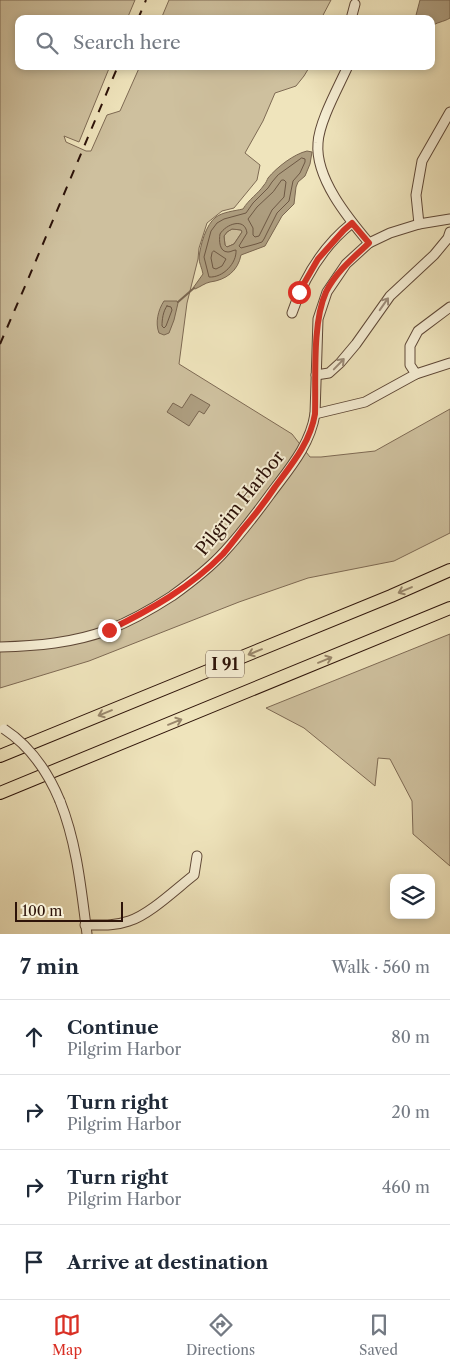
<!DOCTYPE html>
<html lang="en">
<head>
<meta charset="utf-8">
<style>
	:root { --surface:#fff; --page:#f6f6f7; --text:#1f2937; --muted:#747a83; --line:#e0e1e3; --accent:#d93025 }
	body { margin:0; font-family:"Libre Caslon Text",serif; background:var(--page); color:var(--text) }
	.controls { position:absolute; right:15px; bottom:15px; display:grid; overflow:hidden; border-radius:10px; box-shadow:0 2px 8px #0003 }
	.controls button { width:45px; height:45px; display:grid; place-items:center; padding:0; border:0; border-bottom:1px solid var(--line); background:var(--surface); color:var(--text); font:25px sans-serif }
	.scale { position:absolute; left:15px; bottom:12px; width:108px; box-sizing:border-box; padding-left:5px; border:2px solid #2d1309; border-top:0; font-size:14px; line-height:18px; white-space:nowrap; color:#2d1309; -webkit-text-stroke:4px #f5edd3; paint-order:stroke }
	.stop { position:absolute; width:15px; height:15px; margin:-11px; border:4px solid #d93025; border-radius:50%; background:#fff }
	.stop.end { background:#d93025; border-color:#fff; box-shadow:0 1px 5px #0008 }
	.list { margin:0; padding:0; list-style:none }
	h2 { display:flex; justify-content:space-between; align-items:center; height:65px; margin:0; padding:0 20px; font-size:21px }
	h2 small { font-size:16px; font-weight:400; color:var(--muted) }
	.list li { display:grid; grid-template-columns:32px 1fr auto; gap:15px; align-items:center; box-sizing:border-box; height:75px; padding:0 20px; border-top:1px solid var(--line) }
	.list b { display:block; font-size:19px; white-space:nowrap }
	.list p { margin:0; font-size:16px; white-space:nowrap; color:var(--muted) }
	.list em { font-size:16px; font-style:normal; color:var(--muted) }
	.icon { flex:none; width:28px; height:28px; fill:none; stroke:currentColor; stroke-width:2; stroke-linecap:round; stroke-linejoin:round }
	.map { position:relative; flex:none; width:450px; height:934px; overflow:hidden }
	.search { position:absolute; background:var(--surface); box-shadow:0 2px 8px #0003; left:15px; right:15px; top:15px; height:55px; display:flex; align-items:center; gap:12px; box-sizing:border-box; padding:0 18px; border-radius:10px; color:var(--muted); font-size:19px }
	.sheet { height:365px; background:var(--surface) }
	nav { display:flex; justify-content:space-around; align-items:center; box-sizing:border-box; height:70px; border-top:1px solid var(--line); background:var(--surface); font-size:14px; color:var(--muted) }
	nav a { display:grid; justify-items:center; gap:2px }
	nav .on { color:var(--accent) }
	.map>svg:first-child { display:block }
</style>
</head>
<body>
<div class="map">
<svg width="450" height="934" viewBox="0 0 450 934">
	<rect width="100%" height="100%" fill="#efe4bc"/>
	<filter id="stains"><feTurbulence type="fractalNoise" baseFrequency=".004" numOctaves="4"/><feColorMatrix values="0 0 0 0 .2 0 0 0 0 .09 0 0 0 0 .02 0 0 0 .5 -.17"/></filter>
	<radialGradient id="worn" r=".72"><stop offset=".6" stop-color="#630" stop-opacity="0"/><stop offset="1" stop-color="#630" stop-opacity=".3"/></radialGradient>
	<g fill="#cec09e" stroke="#7e6a54">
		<path d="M0 0H135L127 19H19V66H110L79 142 64 136 66 142 86 151H91L107 115 120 111 140 66H310L304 76 296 86 275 93 263 121 245 153 260 165 257 180 234 208 222 211 207 223 199 248 198 259 187 303 179 364 292 434 310 457H321L375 451 450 409V533L394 561 308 578 239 602 89 661 0 688Z"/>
		<path d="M169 0H331L321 19H161Z"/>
		<path d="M232 229 242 230V232L234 244 227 247 225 245 224 236 227 232Z"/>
		<path d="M450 634V866L413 834 412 801 390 759 378 758 375 786 304 728 266 708Z"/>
	</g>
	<g fill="#ad9d7f" stroke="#7a6650" fill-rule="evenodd">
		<path d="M420 0H450V18C444 22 436 22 431 27V19H415Z"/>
		<path d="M307 151 312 152 310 164 305 176 298 182 296 187 294 204 282 216 265 246 241 255C238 271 226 280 210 282 205 283 200 287 195 289L193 288 203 274C202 268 199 263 199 258 200 246 206 224 216 217 223 212 234 211 243 209 249 199 258 194 264 185 266 183 267 180 268 178 277 167 294 154 307 151ZM232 229 241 230 242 232 234 244 227 247 225 245 224 236 227 232Z"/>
		<path d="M164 301H177L178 303 174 320 169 333 164 335 159 333C155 323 158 310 164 301Z"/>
		<path d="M191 394 210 405 204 414 199 411 189 426 167 412 173 403 182 408Z"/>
	</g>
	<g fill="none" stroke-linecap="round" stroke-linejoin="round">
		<g stroke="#6d5844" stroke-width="1">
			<path d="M302 158 305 159V162L300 173 293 181 289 201 277 213 264 239 262 242 256 244 241 248 239 246 247 233C245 217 226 224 220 234 219 240 219 252 228 252 231 252 233 250 236 250 237 263 223 278 209 277L204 257 211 231 217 223 224 219 246 213 253 203 268 188 272 182 278 175Z"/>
			<path d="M282 180H284L286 182 284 197 272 210 259 236 255 237 253 235V228L248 219 257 207 273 192Z"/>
			<path d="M214 251 226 259 222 266 216 269 213 268 211 258 212 253Z"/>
			<path d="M167 306 171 307 172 310 166 326 164 328 162 326C162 320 163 311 167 306Z"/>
		</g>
		<path stroke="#7a6650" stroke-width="2" d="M178 302 194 288"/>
		<g stroke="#5e4736" stroke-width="11">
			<g id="minor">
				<path d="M351 19 355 4"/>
				<path d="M346 66 347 68C338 88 319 122 318 143 315 178 348 218 369 243"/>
				<path d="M419 224 416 195 422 161 450 112"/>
				<path d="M292 313C304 277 322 247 352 223"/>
				<path d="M416 374 410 365V346L418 331 450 307"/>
				<path d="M316 375 329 373 340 363 356 344 390 296 434 255 448 238 450 232"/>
				<path d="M315 414 365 402 416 374 450 363"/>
				<path d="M0 647C37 646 73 643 108 630 131 621 152 609 172 596 190 583 209 569 224 552 240 535 255 515 269 496 288 470 310 446 315 414L318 319 327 292 346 264 369 243 390 233 419 224 450 219"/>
				<path d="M60 801C77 844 81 888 87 934"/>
				<path d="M85 925C100 925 115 926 129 921 149 915 176 889 194 875L197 856"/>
			</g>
		</g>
		<g stroke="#2d1309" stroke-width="14">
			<g id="highway">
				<path d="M0 756 391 596 450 570"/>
				<path d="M0 793 450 608"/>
			</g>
		</g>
		<use href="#minor" stroke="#f5edd3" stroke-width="9"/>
		<use href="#highway" stroke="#efe4bc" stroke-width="12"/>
		<g stroke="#2d1309" stroke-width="2" stroke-dasharray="9 9" stroke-linecap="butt">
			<path d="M138 19 146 0"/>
			<path d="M0 344 26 284 118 66"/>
		</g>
		<g stroke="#5e4736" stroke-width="11" stroke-linecap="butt">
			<path id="minor-bridge" d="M4 729C30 746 48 772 60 801"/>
		</g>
		<use href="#minor-bridge" stroke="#f5edd3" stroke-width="9"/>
	</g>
	<defs><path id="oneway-shaft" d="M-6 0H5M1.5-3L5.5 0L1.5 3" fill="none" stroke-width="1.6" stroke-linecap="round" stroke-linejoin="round" transform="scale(1.25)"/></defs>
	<g stroke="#9b8b78">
		<use href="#oneway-shaft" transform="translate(384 304) rotate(-55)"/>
		<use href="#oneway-shaft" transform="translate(339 364) rotate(-46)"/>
	</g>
	<g stroke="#98866b">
		<use href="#oneway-shaft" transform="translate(405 590) rotate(157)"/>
		<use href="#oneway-shaft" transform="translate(255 652) rotate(158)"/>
		<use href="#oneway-shaft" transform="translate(325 660) rotate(-22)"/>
		<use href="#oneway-shaft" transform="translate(105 713) rotate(158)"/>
		<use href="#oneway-shaft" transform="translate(175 722) rotate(-22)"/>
	</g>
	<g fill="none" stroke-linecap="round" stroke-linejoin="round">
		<path stroke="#d93025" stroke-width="6" d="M109 630C150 610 191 587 223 554 230 546 236 538 242 530 254 516 265 502 275 487 292 464 310 443 315 414 316 379 312 323 326 292 336 272 353 258 369 243L352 223 344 230 318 259 299 292"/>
	</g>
	<g text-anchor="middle" stroke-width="4" stroke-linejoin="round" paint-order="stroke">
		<rect fill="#f5edd3" stroke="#695446" stroke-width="1" x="206" y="650.5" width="38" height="27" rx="4"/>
		<g font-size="16" font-weight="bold" fill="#2d1309">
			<text x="225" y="670">I 91</text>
		</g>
		<g font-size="18" fill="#2d1309" stroke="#f5edd3">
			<text transform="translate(240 503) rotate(-51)" y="6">Pilgrim Harbor</text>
		</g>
	</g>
	<rect width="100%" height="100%" filter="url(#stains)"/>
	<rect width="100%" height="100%" fill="url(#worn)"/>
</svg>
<div class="controls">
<button><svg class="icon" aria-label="layers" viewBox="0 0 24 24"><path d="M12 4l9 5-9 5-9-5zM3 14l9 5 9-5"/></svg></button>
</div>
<div class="scale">100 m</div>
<div class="stop" style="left:299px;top:292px"></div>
<div class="stop end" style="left:109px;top:630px"></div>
<div class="search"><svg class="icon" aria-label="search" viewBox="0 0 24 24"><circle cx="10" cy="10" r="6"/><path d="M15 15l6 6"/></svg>Search here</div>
</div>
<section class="sheet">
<h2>7 min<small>Walk · 560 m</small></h2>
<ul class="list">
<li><svg class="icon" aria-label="ahead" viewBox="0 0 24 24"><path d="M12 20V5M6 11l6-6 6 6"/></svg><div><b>Continue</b><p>Pilgrim Harbor</p></div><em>80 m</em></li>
<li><svg class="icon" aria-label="right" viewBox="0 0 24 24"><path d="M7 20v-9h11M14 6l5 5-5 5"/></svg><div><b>Turn right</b><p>Pilgrim Harbor</p></div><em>20 m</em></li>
<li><svg class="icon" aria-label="right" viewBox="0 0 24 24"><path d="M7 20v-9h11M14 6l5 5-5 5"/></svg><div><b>Turn right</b><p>Pilgrim Harbor</p></div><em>460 m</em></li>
<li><svg class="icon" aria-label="arrive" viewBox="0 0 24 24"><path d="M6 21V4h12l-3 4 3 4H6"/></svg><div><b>Arrive at destination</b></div></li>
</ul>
</section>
<nav>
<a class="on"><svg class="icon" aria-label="map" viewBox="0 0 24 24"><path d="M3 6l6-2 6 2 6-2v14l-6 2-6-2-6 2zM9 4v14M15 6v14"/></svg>Map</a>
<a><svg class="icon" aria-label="directions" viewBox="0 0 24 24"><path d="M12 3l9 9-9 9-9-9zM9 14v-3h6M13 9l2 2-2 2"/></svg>Directions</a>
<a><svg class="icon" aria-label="saved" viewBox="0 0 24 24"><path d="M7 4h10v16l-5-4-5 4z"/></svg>Saved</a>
</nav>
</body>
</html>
